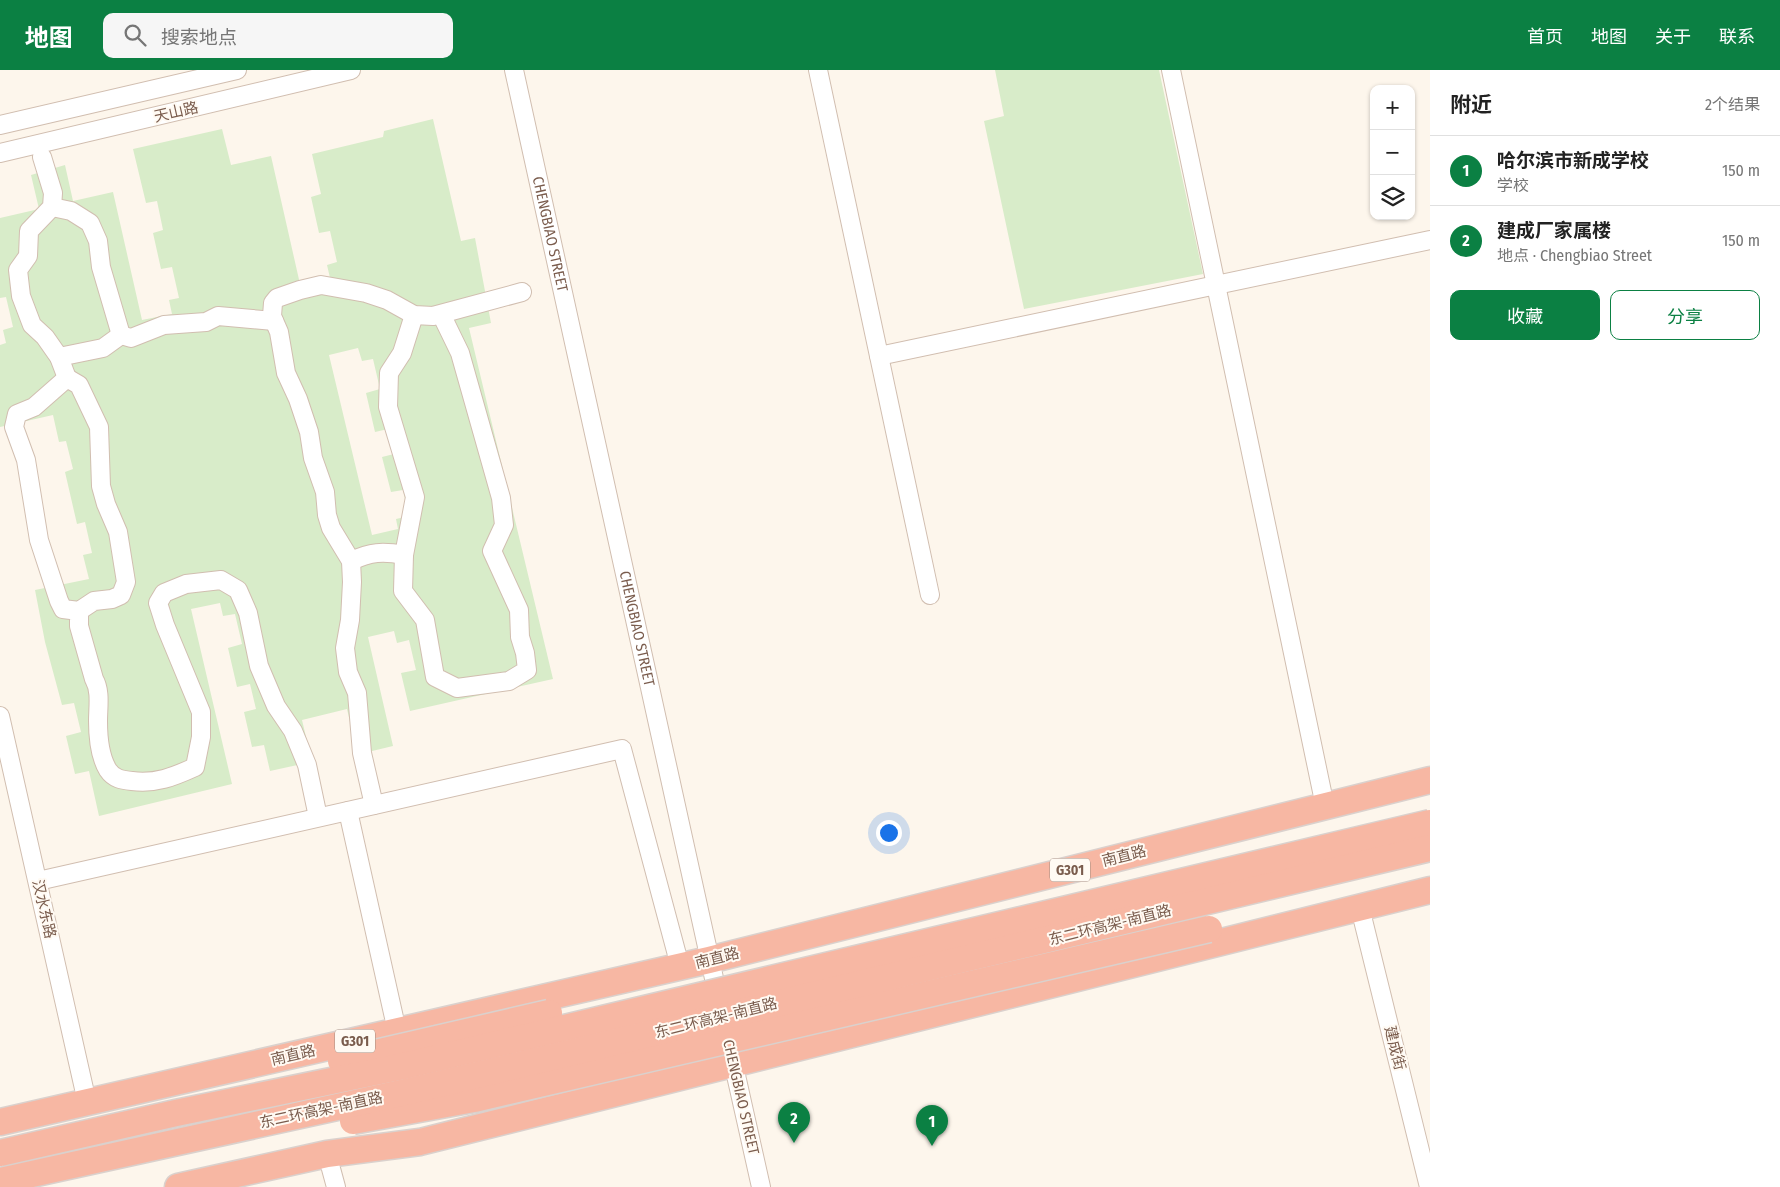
<!DOCTYPE html>
<html lang="zh">
<head>
<meta charset="utf-8">
<style>
	:root { --surface:#fff; --page:#f6f6f6; --text:#222; --muted:#767676; --line:#e0e0e0; --accent:#0b8043 }
	body { margin:0; font-family:"Fira Sans Condensed","Noto Sans SC",sans-serif; background:var(--page); color:var(--text) }
	.controls { position:absolute; right:15px; top:15px; display:grid; overflow:hidden; border-radius:10px; box-shadow:0 1px 4px #0004 }
	.controls button { width:45px; height:45px; display:grid; place-items:center; padding:0; border:0; border-bottom:1px solid var(--line); background:var(--surface); color:var(--text); font:25px sans-serif }
	.you { position:absolute; left:888px; top:762px; width:18px; height:18px; margin:-12px; border:4px solid #fff; border-radius:50%; background:#1a73e8; box-shadow:0 0 0 8px #1a73e833 }
	.badge { display:grid; place-items:center; width:32px; height:32px; border-radius:50%; background:var(--accent); color:#fff; font-size:16px; font-weight:700 }
	.pin { position:absolute; translate:-50% -41px; filter:drop-shadow(0 1px 2px #0008) }
	.pin::after { content:''; position:absolute; top:26px; width:18px; height:15px; background:inherit; clip-path:polygon(0 0,100% 0,50% 100%) }
	.list { margin:0; padding:0; list-style:none }
	h2 { display:flex; justify-content:space-between; align-items:center; height:65px; margin:0; padding:0 20px; font-size:21px }
	h2 small { font-size:16px; font-weight:400; color:var(--muted) }
	.list li { display:grid; grid-template-columns:32px 1fr auto; gap:15px; align-items:center; box-sizing:border-box; height:70px; padding:0 20px; border-top:1px solid var(--line) }
	.list b { display:block; font-size:19px; white-space:nowrap }
	.list p { margin:0; font-size:16px; white-space:nowrap; color:var(--muted) }
	.list em { font-size:16px; font-style:normal; color:var(--muted) }
	.actions { display:flex; gap:10px; padding:15px 20px }
	.actions a { flex:1; padding:11px 0; border:1px solid var(--accent); border-radius:10px; text-align:center; font-size:18px; color:var(--accent) }
	.actions .main { background:var(--accent); color:#fff }
	.icon { flex:none; width:28px; height:28px; fill:none; stroke:currentColor; stroke-width:2; stroke-linecap:round; stroke-linejoin:round }
	.map { position:relative; flex:none; width:1430px; height:1117px; overflow:hidden }
	header { display:flex; align-items:center; gap:30px; box-sizing:border-box; height:70px; padding:0 25px; background:var(--accent); color:#fff }
	header strong { font-size:24px }
	nav { display:flex; gap:28px; margin-inline-start:auto; font-size:18px }
	.search { width:350px; height:45px; background:var(--page); display:flex; align-items:center; gap:12px; box-sizing:border-box; padding:0 18px; border-radius:10px; color:var(--muted); font-size:19px }
	main { display:flex }
	aside { flex:1; background:var(--surface) }
	.map>svg:first-child { display:block }
</style>
</head>
<body>
<header>
<strong>地图</strong>
<div class="search"><svg class="icon" aria-label="search" viewBox="0 0 24 24"><circle cx="10" cy="10" r="6"/><path d="M15 15l6 6"/></svg>搜索地点</div>
<nav><a>首页</a><a>地图</a><a>关于</a><a>联系</a></nav>
</header>
<main>
<div class="map">
<svg width="1430" height="1117" viewBox="0 0 1430 1117">
	<rect width="100%" height="100%" fill="#fdf6ec"/>
	<g fill="#d8ecc9" fill-rule="evenodd">
		<path d="M995 0H1159L1203 204 1024 239 984 51 1004 46Z"/>
		<path d="M433 49 461 171 475 168 491 253 469 258 553 609 410 641 401 603 416 600 409 570 397 573 394 561 368 567 393 676 368 682 356 677 347 639 302 650 311 688 302 694 270 701 264 675 252 677 244 642 256 639 250 614 237 617 228 578 242 574 235 544 223 546 220 533 191 539 232 714 99 746 89 701 75 704 66 666 81 662 74 633 62 635 45 572 35 520 89 509 83 485 92 483 85 452 77 454 65 402 73 399 66 371 59 372 53 345 0 357V275L6 273 3 260 13 257 6 227 0 228V148L39 139 31 105 65 95 73 131 113 122 142 250 172 244 169 230 179 228 172 197 161 199 153 163 163 160 157 131 146 133 133 79 222 59 231 95 271 86 300 214 330 208 327 195 337 192 330 161 319 163 311 127 321 124 312 84 383 67 384 61ZM358 278 362 291 373 289 380 319 366 323 375 362 388 359 394 384 382 387 391 422 403 420 409 446 396 449 398 459 372 465 329 285Z"/>
	</g>
	<g fill="none" stroke-linecap="round" stroke-linejoin="round">
		<g stroke="#d1beb0" stroke-width="20">
			<g id="minor">
				<path id="s1" d="M514 0 719 931"/>
				<path d="M818 0 930 525"/>
				<path d="M1171 0 1325 736"/>
				<path d="M0 55 237 0"/>
				<path d="M0 83 351 0"/>
				<path d="M42 87 53 123 52 137 29 161 28 186 18 200 21 226 32 255 45 267 59 287 67 308"/>
				<path d="M52 137 71 141 90 153 98 171 101 197 121 265 131 268 164 255 206 252 218 246 274 251"/>
				<path d="M414 245 402 283 389 303 388 337 415 427 404 485 403 521 425 550 435 607 457 618 509 611 527 600 525 583 520 567 519 540 492 481 504 455 501 428 460 283 443 248"/>
				<path d="M879 286 1430 170"/>
				<path d="M59 287 103 278 121 265"/>
				<path d="M351 491C371 482 382 481 404 485"/>
				<path d="M79 541 63 539 59 531 39 470 26 390 14 357 17 344 34 337 67 308 79 315 99 357 101 416 106 434 118 462 126 512 121 525 112 529 94 531 79 541V556L94 609C101 621 98 637 98 651 98 666 100 687 108 700 114 709 122 710 132 711 156 714 173 707 195 697L201 667V642L165 555 158 533 164 523 186 514 221 510 238 520 248 543 259 596 276 636 293 661 307 695 318 747"/>
				<path d="M0 646 87 1032"/>
				<path d="M374 735 362 683 357 623 348 602 345 578 350 550 352 512 351 491 331 458 327 445 325 422 313 388 309 362 298 329 286 303 279 262 272 246 273 233 277 228 300 220 321 215 366 223 387 230 414 245 433 246 522 222"/>
				<path d="M348 741 397 961"/>
				<path d="M38 811 622 679 680 896"/>
				<path d="M1360 838 1429 1117"/>
				<path d="M731 983 761 1117"/>
				<path d="M327 1084 336 1117"/>
			</g>
		</g>
		<g stroke="#dad1cd" stroke-width="29">
			<g id="highway">
				<path d="M0 1052 709 890 1430 710"/>
				<path d="M178 1117 327 1084 420 1072 1430 820"/>
			</g>
		</g>
		<use href="#minor" stroke="#fff" stroke-width="18"/>
		<use href="#highway" stroke="#f7b7a3" stroke-width="26"/>
		<g stroke="#dad1cd" stroke-width="29" stroke-linecap="butt">
			<g id="highway-bridge">
				<path d="M341 991 549 943"/>
				<path d="M353 1051 474 1029 1209 859"/>
				<path d="M0 1083 176 1043 404 996 1430 753"/>
				<path d="M0 1111 410 1021 1430 778"/>
			</g>
		</g>
		<use href="#highway-bridge" stroke="#f7b7a3" stroke-width="26"/>
	</g>
	<g text-anchor="middle" stroke-width="4" stroke-linejoin="round" paint-order="stroke">
		<g fill="#fffaf3" stroke="#a28b7f" stroke-width="1">
			<rect x="1050" y="788.5" width="40" height="23" rx="4"/>
			<rect x="335" y="959.5" width="40" height="23" rx="4"/>
		</g>
		<g font-size="14" font-weight="bold" fill="#7a5c4d">
			<text x="1070" y="805">G301</text>
			<text x="355" y="976">G301</text>
		</g>
		<g font-size="15" fill="#7a5c4d" stroke="#fffaf3">
			<text transform="translate(176 42) rotate(-13)" y="5">天山路</text>
			<text dy="5" stroke="none"><textPath href="#s1" startOffset="168">CHENGBIAO STREET</textPath></text>
			<text dy="5" stroke="none"><textPath href="#s1" startOffset="572">CHENGBIAO STREET</textPath></text>
			<text transform="translate(1124 786) rotate(-14)" y="5">南直路</text>
			<text transform="translate(44 839) rotate(77)" y="5">汉水东路</text>
			<text transform="translate(1110 855) rotate(-14)" y="5">东二环高架-南直路</text>
			<text transform="translate(717 888) rotate(-14)" y="5">南直路</text>
			<text transform="translate(716 948) rotate(-14)" y="5">东二环高架-南直路</text>
			<text transform="translate(1395 978) rotate(76)" y="5">建成街</text>
			<text transform="translate(293 985) rotate(-13)" y="5">南直路</text>
			<text transform="translate(741 1027) rotate(77)" y="5">CHENGBIAO STREET</text>
			<text transform="translate(321 1040) rotate(-12)" y="5">东二环高架-南直路</text>
		</g>
	</g>
</svg>
<div class="controls">
<button>+</button>
<button>−</button>
<button><svg class="icon" aria-label="layers" viewBox="0 0 24 24"><path d="M12 4l9 5-9 5-9-5zM3 14l9 5 9-5"/></svg></button>
</div>
<div class="you"></div>
<div class="pin badge" style="left:932px;top:1076px">1</div>
<div class="pin badge" style="left:794px;top:1073px">2</div>
</div>
<aside>
<h2>附近<small>2个结果</small></h2>
<ul class="list">
<li><span class="badge">1</span><div><b>哈尔滨市新成学校</b><p>学校</p></div><em>150 m</em></li>
<li><span class="badge">2</span><div><b>建成厂家属楼</b><p>地点 · Chengbiao Street</p></div><em>150 m</em></li>
</ul>
<div class="actions"><a class="main">收藏</a><a>分享</a></div>
</aside>
</main>
</body>
</html>
